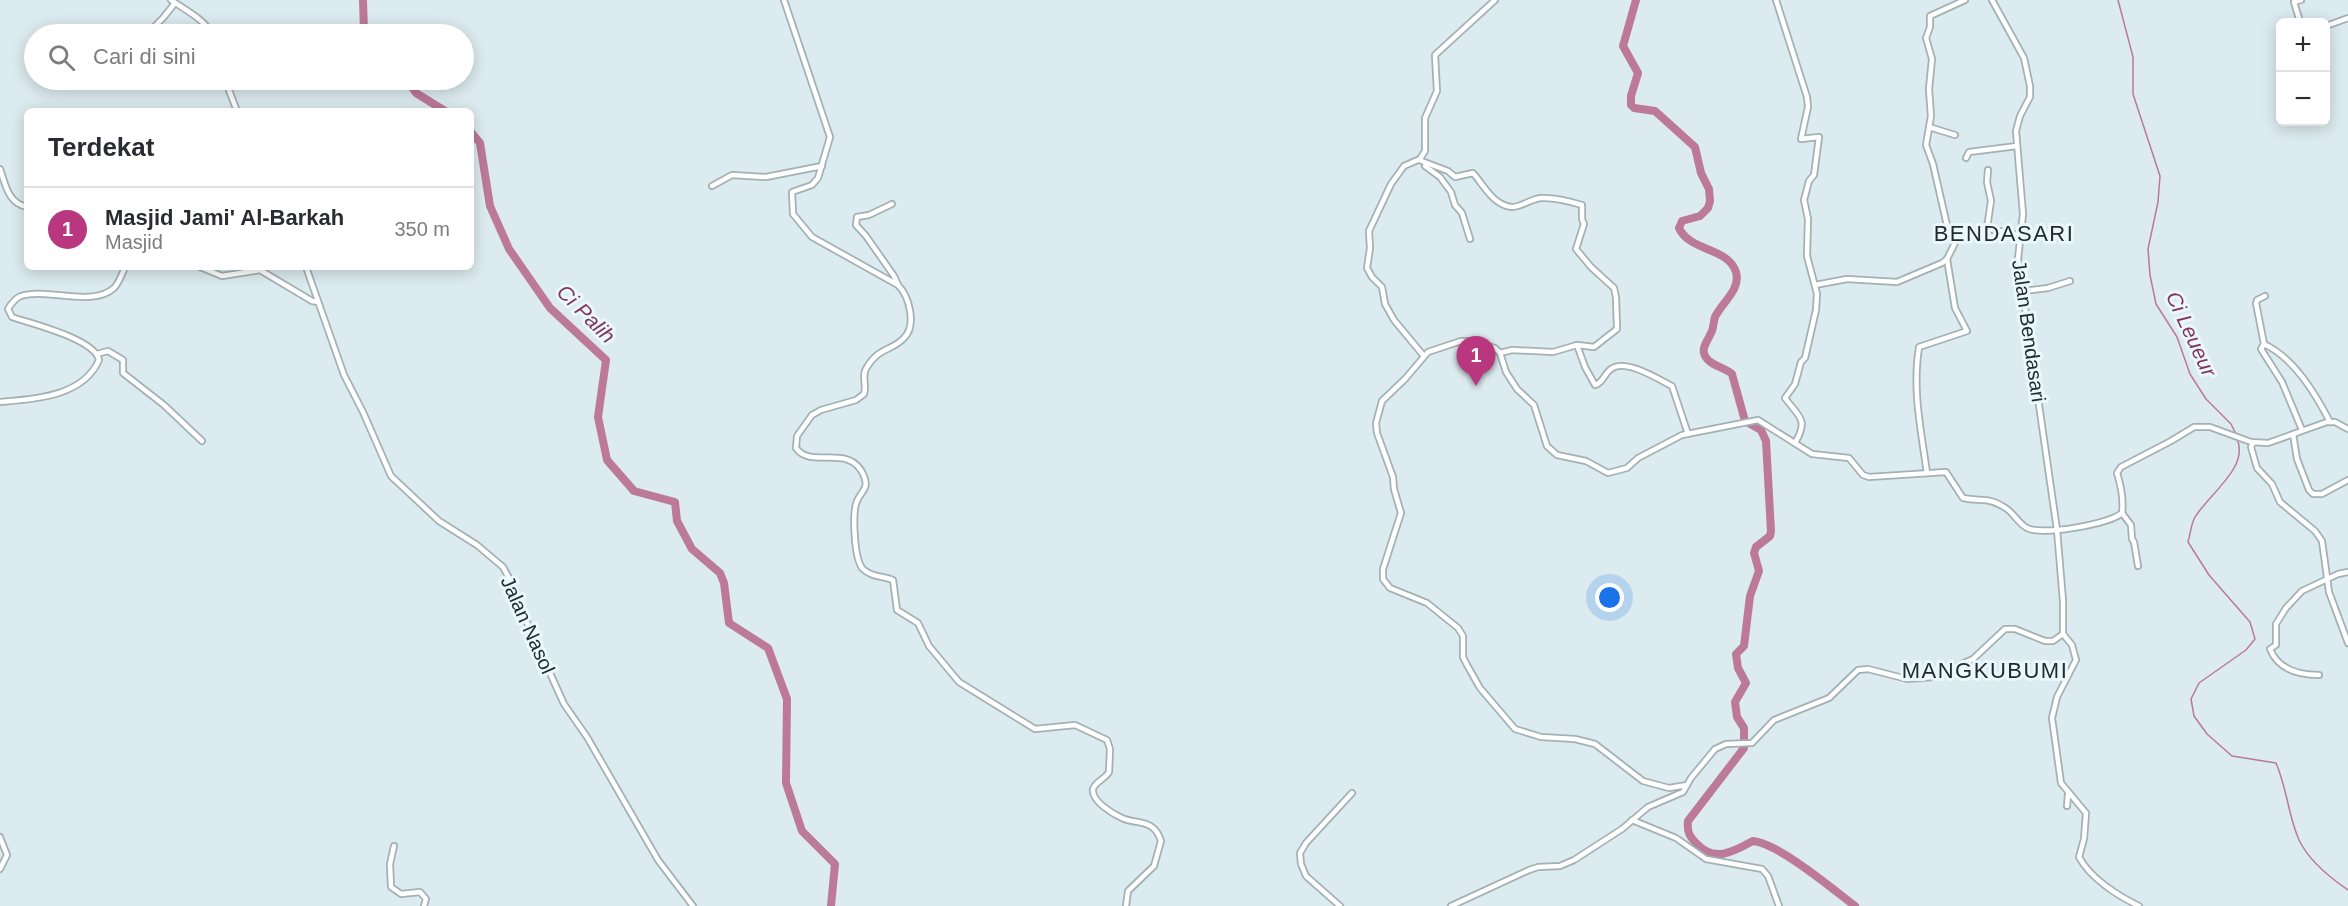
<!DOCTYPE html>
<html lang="id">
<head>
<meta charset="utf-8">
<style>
	:root { --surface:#fff; --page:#f7f7f7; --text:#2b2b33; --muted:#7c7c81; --line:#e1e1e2; --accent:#b9377e }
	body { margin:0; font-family:Arial,sans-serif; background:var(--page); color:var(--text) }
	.controls { position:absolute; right:18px; top:18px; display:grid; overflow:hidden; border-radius:9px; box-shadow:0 3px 15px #0003 }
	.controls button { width:54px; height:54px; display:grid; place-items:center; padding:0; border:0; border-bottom:2px solid var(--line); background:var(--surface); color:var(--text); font:30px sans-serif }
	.you { position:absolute; left:1610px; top:598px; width:21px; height:21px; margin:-15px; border:4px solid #fff; border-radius:50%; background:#1a73e8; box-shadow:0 0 0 9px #1a73e833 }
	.badge { display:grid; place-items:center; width:39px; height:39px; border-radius:50%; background:var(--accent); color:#fff; font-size:20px; font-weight:700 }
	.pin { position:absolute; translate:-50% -50px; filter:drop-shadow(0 2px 3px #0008) }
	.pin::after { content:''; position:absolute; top:32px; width:21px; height:18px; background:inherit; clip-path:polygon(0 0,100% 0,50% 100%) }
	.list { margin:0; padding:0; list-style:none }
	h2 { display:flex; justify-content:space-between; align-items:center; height:78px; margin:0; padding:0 24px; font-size:26px }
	h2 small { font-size:20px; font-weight:400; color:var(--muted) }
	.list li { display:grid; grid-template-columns:39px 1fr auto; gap:18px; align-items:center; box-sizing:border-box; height:84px; padding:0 24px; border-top:2px solid var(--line) }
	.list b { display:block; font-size:22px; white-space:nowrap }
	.list p { margin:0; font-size:20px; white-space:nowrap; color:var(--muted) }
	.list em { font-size:20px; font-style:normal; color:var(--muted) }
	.icon { flex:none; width:33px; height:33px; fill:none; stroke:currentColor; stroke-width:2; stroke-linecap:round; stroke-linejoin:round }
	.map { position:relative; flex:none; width:2348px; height:906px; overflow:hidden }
	.search { position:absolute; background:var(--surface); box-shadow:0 3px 15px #0003; left:24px; top:24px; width:450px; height:66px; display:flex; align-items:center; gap:15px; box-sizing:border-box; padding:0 21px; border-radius:33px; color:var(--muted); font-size:22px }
	.panel { position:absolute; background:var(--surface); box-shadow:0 3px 15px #0003; left:24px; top:108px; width:450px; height:162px; border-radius:9px }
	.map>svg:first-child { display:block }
</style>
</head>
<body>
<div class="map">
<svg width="2348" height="906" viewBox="0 0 2348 906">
	<rect width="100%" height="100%" fill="#dcebef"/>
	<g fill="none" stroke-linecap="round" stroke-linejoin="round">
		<g stroke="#bc7998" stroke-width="1.5">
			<path d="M2118 0 2133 57V94L2160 176 2158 202 2148 249 2150 275 2156 304 2177 337 2190 374 2206 399 2231 424 2236 434"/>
			<path d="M2237 439C2250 468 2206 496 2194 519 2191 526 2190 535 2188 542L2209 575 2250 622 2255 639 2246 650 2199 683 2191 699 2194 716 2207 734 2232 756 2276 763C2287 788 2288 815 2299 840 2309 861 2329 877 2348 890"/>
		</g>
		<g stroke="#bc7998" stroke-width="8">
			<path d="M363 0 364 31 367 34"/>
			<path d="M1636 0 1623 46 1638 73 1631 96V105L1634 108 1655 111 1695 147 1701 173 1709 189 1710 201 1708 208 1700 216 1682 221 1679 228C1690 252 1728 247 1736 272 1741 290 1722 302 1715 317 1713 323 1714 329 1710 335 1707 342 1701 348 1705 356 1710 366 1725 367 1732 374L1745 421 1761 430 1766 441 1771 531 1770 536 1756 547 1754 553 1759 571 1750 596 1744 646 1736 654 1738 668 1746 683 1735 702 1737 717 1744 728V748L1688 821C1687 831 1689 836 1696 843 1714 863 1733 852 1753 841 1778 843 1834 890 1855 906"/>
			<path d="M407 80 416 93 445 111"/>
			<path d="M471 132 480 143 490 206 509 249 550 308 606 360 598 417 607 460 634 491 675 502 677 521 692 549 720 573 724 583 729 623 768 648 787 699 786 783 802 831 835 864 831 906"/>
		</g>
		<g stroke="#a3b1b5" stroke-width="8">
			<g id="street">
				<path d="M171 0C185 10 204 19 212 34"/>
				<path d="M784 0 830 137 818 178 812 185 792 192 793 214 812 237 898 285C909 296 917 325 904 338 892 351 879 347 867 367 861 375 867 385 864 394L856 400 821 410 812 415 797 436 796 448C811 470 850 442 864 476 869 489 862 490 857 501 852 512 854 560 863 569 871 577 883 576 893 580L897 610 918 623 929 646 959 682 1035 729 1075 725 1107 740 1110 749 1109 772C1105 779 1095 782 1093 789 1091 801 1113 814 1122 818 1137 825 1154 818 1161 841L1154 866 1128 891 1126 906"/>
				<path d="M1776 0 1807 97 1808 107 1801 139 1819 137 1814 175 1809 181 1804 200 1808 219 1807 256 1817 294 1816 310 1805 358 1801 362 1795 384 1785 398C1799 417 1809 419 1795 443"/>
				<path d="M2300 22 2294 2 2301 0"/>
				<path d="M2326 26 2348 18"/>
				<path d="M147 34 163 18 175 3"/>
				<path d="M214 80 227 85 237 111"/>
				<path d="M1929 127 1955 135"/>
				<path d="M1966 158 1969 152 2017 146"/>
				<path d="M1419 160 1448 171 1455 177 1473 173C1481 182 1488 195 1497 201 1516 215 1524 200 1541 198 1555 197 1569 201 1582 205V219L1584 224 1576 249 1591 267 1614 288 1616 297 1617 329 1594 347 1577 345 1553 352 1512 350 1500 353"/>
				<path d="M1425 166 1440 177 1451 192 1455 205 1462 213 1470 239"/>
				<path d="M0 169C6 186 8 203 27 207"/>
				<path d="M712 186 732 175 766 177 822 166"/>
				<path d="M892 204 869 215 857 217 856 225 866 236 894 276 898 285"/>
				<path d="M1987 228 1991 201 1987 182 1988 170"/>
				<path d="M1962 235 1949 234 1933 164 1926 145 1931 116 1929 89 1932 59 1926 38 1930 27V16L1965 0"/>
				<path d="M200 267 222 276 260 270 312 301 318 302"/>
				<path d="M306 267 344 375 363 412 391 476 439 521 477 545 503 567 516 591 525 618 564 704 587 737 658 860 693 906"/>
				<path d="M1815 285 1847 279 1897 282 1942 263 1947 259 1958 237 1985 228 2022 236"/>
				<path d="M2023 291 2048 288 2070 281"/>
				<path d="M2265 296 2257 300 2256 303 2264 344C2294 358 2315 393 2330 422"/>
				<path d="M2264 344 2261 349 2282 382 2302 430"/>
				<path d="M1577 345 1585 367 1595 385C1603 383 1604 374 1611 369 1625 358 1658 379 1672 386L1688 434"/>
				<path d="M97 354 108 351 123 360V373L164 405 202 441"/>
				<path d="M1423 355 1394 320 1385 304 1382 287 1372 277 1367 268 1370 248 1369 231 1391 184 1404 166 1420 159 1425 151V118L1437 91 1435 55 1495 0"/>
				<path d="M0 402C34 399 83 397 99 360 95 339 32 324 12 317L8 309C11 304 15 298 21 296 46 287 92 308 114 288 119 283 122 274 125 267"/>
				<path d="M2293 434 2297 459 2309 490 2313 494H2322L2348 480"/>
				<path d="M2253 443 2251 447 2257 468 2272 484 2280 502 2315 531 2322 541 2329 592 2348 643"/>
				<path d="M1927 473C1921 430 1912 390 1919 347L1967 331 1955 308 1947 259"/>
				<path d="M2122 513 2131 525 2132 539 2134 542 2138 566"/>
				<path d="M2063 634 2072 645 2076 660 2057 697 2052 718 2061 783 2086 813 2084 839 2079 857C2090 878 2118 896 2139 906"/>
				<path d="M2319 675C2298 675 2278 669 2270 649L2276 645V624L2286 608 2302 591 2338 574 2348 572"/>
				<path d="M1687 785 1669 788 1643 781 1595 744 1575 739 1541 737 1515 729 1480 688 1467 665 1463 657V636L1458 628 1427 603 1390 588 1383 579V569L1401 513 1394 489 1393 477 1377 433 1376 423 1382 401 1405 379 1428 352 1461 341H1471L1495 348 1500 353 1506 372 1517 389 1534 405 1547 446 1557 455 1586 461 1608 473 1627 468 1638 458 1682 435 1758 420 1812 454 1849 458 1863 475 1869 477 1946 472 1963 498C1982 502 1988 496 2007 509 2014 514 2019 524 2027 528 2042 536 2110 524 2122 513 2124 499 2121 486 2117 473L2121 467 2171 441 2194 427H2210L2251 442 2268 443 2327 422H2335L2348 429"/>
				<path d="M2067 806 2068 794"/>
				<path d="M1632 820 1676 838 1706 859 1762 869 1768 876 1779 906"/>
				<path d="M0 837 7 855 0 869"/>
				<path d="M394 846 390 864 391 887 401 894 420 892 426 899 424 906"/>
				<path d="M1340 906 1306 876 1301 864 1300 853 1306 843 1352 793"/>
				<path d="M1451 906 1529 870 1538 867 1560 866 1574 860 1622 829 1648 807 1683 792 1691 778 1715 749 1726 744 1752 743 1774 720 1829 698 1858 670 1868 669 1907 679 1933 677 1973 659 2005 629H2015L2045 641H2053L2063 634V601L2057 530 2018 259 2023 214 2016 131 2020 116 2030 97V86L2024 58 1992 0"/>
			</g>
		</g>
		<use href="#street" stroke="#fff" stroke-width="4.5"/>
	</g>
	<g text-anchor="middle" stroke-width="6" stroke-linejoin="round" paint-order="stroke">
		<g font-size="20" fill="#252a2c" stroke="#e9f8fc">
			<text transform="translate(2029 331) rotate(82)" y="7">Jalan Bendasari</text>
			<text transform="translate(528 625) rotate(66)" y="7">Jalan Nasol</text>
		</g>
		<g font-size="21" font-style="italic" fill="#86345e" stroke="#e9f8fc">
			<text transform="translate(586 314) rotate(45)" y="7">Ci Palih</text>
			<text transform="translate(2191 334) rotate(65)" y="7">Ci Leueur</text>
		</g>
		<g font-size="22" letter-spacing="1.5" fill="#252a2c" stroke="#e9f8fc">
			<text x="2004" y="241">BENDASARI</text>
			<text x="1985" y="678">MANGKUBUMI</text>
		</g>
	</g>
</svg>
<div class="controls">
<button>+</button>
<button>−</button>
</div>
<div class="you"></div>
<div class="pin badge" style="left:1476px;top:386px">1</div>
<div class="search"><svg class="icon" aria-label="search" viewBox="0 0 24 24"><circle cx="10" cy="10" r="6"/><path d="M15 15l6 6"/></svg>Cari di sini</div>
<section class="panel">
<h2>Terdekat<small></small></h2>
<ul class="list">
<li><span class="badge">1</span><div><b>Masjid Jami' Al-Barkah</b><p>Masjid</p></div><em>350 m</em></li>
</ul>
</section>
</div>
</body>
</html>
